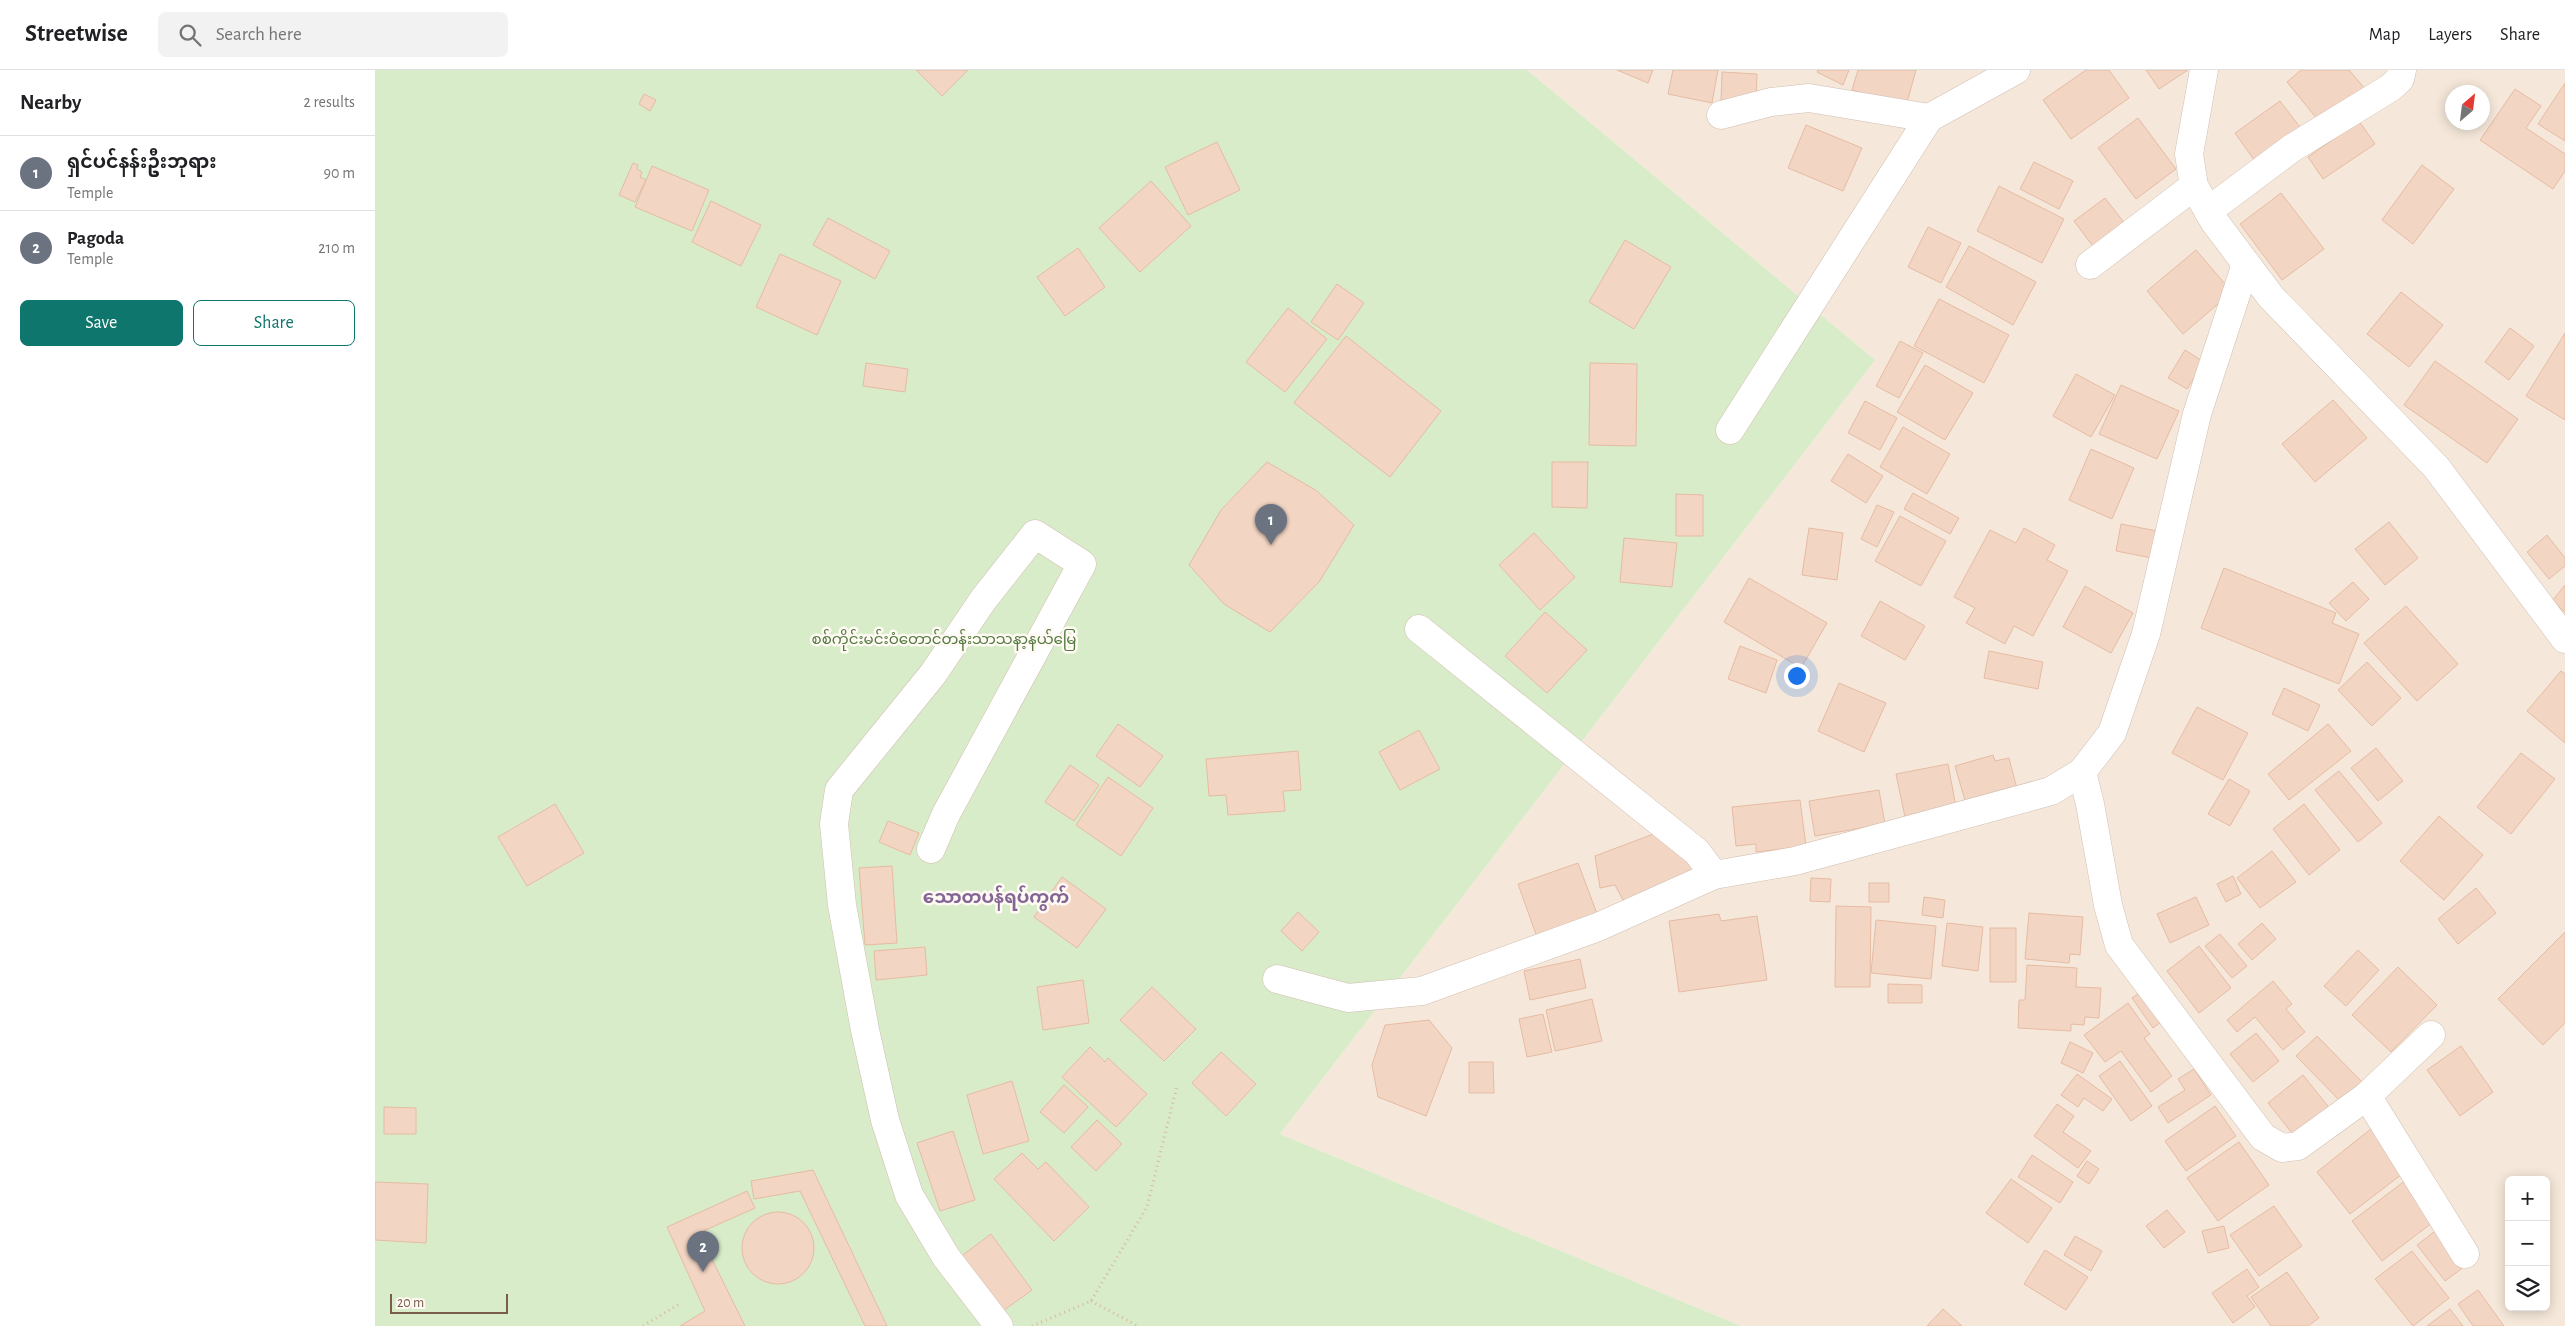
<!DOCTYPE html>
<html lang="en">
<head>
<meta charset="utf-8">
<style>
	:root { --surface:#fff; --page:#f2f2f2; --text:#202124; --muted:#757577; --line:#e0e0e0; --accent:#0f766e }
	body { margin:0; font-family:"Alegreya Sans","Noto Sans Myanmar",sans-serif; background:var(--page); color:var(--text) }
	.controls { position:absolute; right:15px; bottom:15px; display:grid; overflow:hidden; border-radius:8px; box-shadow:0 2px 12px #0003 }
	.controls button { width:45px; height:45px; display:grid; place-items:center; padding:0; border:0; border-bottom:1px solid var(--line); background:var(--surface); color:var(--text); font:25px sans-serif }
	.compass { position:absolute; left:2070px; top:15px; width:45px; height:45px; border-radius:50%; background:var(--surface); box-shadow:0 2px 12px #0003; rotate:28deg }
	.scale { position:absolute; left:15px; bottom:12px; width:118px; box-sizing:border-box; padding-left:5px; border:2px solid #7a5c4d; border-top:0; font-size:14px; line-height:18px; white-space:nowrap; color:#7a5c4d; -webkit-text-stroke:4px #fffaf3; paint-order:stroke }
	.you { position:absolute; left:1421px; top:605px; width:18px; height:18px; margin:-12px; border:4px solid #fff; border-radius:50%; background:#1a73e8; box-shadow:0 0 0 8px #1a73e833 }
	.badge { display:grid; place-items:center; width:32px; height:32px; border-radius:50%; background:var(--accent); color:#fff; font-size:16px; font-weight:700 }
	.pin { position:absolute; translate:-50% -41px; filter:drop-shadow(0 1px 2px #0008) }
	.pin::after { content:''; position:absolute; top:26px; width:18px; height:15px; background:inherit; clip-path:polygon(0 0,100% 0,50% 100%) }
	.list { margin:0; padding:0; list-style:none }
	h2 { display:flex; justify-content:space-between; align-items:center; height:65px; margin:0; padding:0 20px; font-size:21px }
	h2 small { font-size:16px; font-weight:400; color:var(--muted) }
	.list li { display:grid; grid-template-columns:32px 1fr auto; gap:15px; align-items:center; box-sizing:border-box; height:75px; padding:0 20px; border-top:1px solid var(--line) }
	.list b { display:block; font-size:19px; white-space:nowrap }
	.list p { margin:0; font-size:16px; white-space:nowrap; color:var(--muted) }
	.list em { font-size:16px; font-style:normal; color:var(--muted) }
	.actions { display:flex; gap:10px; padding:15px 20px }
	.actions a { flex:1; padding:11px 0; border:1px solid var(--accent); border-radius:8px; text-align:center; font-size:18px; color:var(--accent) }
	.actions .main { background:var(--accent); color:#fff }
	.icon { flex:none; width:28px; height:28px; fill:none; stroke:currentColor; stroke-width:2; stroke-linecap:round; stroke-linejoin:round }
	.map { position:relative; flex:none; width:2190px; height:1256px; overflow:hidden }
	header { display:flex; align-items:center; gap:30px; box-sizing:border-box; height:70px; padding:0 25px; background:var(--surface); border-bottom:1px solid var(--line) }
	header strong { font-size:24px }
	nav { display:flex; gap:28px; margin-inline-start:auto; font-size:18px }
	.search { width:350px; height:45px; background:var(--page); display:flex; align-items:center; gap:12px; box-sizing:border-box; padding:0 18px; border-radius:8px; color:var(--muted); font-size:19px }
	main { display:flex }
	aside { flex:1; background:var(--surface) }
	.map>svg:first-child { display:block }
</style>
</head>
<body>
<header>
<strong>Streetwise</strong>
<div class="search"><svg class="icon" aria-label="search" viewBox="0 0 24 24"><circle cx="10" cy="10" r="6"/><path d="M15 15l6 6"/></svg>Search here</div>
<nav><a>Map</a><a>Layers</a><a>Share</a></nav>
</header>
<main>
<aside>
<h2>Nearby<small>2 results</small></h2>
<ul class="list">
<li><span class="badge" style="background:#6b7280">1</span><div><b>ရှင်ပင်နန်းဦးဘုရား</b><p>Temple</p></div><em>90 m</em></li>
<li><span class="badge" style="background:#6b7280">2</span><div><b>Pagoda</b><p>Temple</p></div><em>210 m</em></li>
</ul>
<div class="actions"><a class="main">Save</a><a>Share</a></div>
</aside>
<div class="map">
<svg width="2190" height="1256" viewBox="0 0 2190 1256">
	<rect width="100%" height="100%" fill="#fdf6ec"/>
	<path fill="#f5e8da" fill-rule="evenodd" d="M1152 0H2190V1256H1366L905 1064 1500 290ZM2078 22H2108V52H2078ZM2134 1110H2171V1237H2134Z"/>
	<path fill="#d8ecc9" d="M0 0H1152L1500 290 905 1064 1366 1256H0Z"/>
	<g fill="#f3d5c3" stroke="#e6bba3">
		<path d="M541 0H593L567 26Z"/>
		<path d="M1242 0H1278L1273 13Z"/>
		<path d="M1298 0H1343L1337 33 1293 24Z"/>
		<path d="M1443 0H1474L1468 15 1442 2Z"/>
		<path d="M1483 0H1541L1531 36 1477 20Z"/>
		<path d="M1711 0H1734L1754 28 1696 69 1668 30Z"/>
		<path d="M1771 0H1813L1784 19Z"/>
		<path d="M1926 0H1974L1991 20 1947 55 1912 12Z"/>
		<path d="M1347 2 1382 4 1381 32 1346 30Z"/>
		<path d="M2190 13V71L2163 54Z"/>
		<path d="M2140 19 2166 36 2151 58 2190 84V101L2178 119 2105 70Z"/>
		<path d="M269 24 281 30 275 41 264 34Z"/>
		<path d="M1905 31 1928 61 1882 94 1860 63Z"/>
		<path d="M1763 48 1801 99 1761 129 1723 78Z"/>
		<path d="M1984 51 2000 74 1948 109 1933 87Z"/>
		<path d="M1431 55 1487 78 1468 121 1413 98Z"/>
		<path d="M842 72 865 120 813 145 790 97Z"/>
		<path d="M1659 92 1698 111 1684 139 1645 119Z"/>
		<path d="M258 93 263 95 262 99 267 102 265 107 271 110 260 132 244 125Z"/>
		<path d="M2047 95 2079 119 2038 174 2007 150Z"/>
		<path d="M277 96 334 120 317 161 260 137Z"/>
		<path d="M776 111 816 156 765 202 724 158Z"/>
		<path d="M1624 116 1689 149 1667 193 1602 161Z"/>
		<path d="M1906 123 1949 179 1907 210 1865 154Z"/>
		<path d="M1730 128 1751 155 1720 179 1699 151Z"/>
		<path d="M336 131 386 155 366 196 317 172Z"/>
		<path d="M453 148 515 181 500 209 438 175Z"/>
		<path d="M1553 157 1586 173 1566 213 1533 197Z"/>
		<path d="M1250 170 1296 197 1259 259 1214 232Z"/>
		<path d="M1594 176 1661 212 1638 255 1571 217Z"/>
		<path d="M703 178 730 217 690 246 662 207Z"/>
		<path d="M1821 180 1857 222 1808 264 1772 221Z"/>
		<path d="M405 184 466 211 442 265 381 237Z"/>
		<path d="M962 214 989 233 963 270 936 252Z"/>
		<path d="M2026 222 2068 255 2034 297 1992 264Z"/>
		<path d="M1564 229 1634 265 1609 313 1539 276Z"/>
		<path d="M913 238 952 269 910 322 871 292Z"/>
		<path d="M2135 258 2159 276 2134 310 2110 292Z"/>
		<path d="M2190 263V350L2151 326Z"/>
		<path d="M971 266 1066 341 1015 407 919 333Z"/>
		<path d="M1525 271 1548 283 1524 328 1501 316Z"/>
		<path d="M1810 280 1829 292 1812 319 1793 308Z"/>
		<path d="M2060 291 2143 349 2112 393 2029 335Z"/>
		<path d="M491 293 533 299 530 322 488 316Z"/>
		<path d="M1215 293 1262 294 1261 376 1214 375Z"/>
		<path d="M1550 295 1598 323 1570 370 1522 342Z"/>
		<path d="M1701 304 1740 325 1716 367 1678 346Z"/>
		<path d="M1746 315 1804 341 1782 389 1724 364Z"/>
		<path d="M1958 330 1992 368 1940 412 1907 374Z"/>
		<path d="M1490 331 1522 348 1505 380 1473 363Z"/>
		<path d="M1528 357 1575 384 1552 424 1505 397Z"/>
		<path d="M1716 379 1759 398 1737 449 1694 430Z"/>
		<path d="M1473 384 1508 406 1491 433 1456 411Z"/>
		<path d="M892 392 942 421 979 455 944 512 895 562 849 534 814 495 846 440Z"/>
		<path d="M1177 392H1213L1212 438 1177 437Z"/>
		<path d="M1538 423 1584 448 1575 464 1529 439Z"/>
		<path d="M1301 424 1328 425V466H1301Z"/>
		<path d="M1502 435 1519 442 1502 477 1486 469Z"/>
		<path d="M1525 446 1571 471 1546 516 1500 491Z"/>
		<path d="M2014 452 2043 488 2010 515 1980 479Z"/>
		<path d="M1746 454 1782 461 1777 488 1741 481Z"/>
		<path d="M1434 458 1468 463 1462 510 1427 505Z"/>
		<path d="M1649 458 1680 475 1672 490 1693 501 1658 566 1639 556 1630 574 1591 553 1600 538 1579 527 1615 460 1641 473Z"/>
		<path d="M1159 463 1200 507 1165 540 1124 495Z"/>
		<path d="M2172 465 2190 488V496L2174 509 2152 482Z"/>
		<path d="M1249 468 1302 473 1297 517 1245 512Z"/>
		<path d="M1849 498 1961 543 1957 553 1984 564 1964 614 1826 558Z"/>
		<path d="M1374 508 1452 553 1426 598 1349 552Z"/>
		<path d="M1978 512 1994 529 1971 551 1954 533Z"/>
		<path d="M2190 515V542L2177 531Z"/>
		<path d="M1710 516 1758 543 1736 583 1688 557Z"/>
		<path d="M1505 531 1550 556 1530 590 1486 566Z"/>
		<path d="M2031 536 2083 594 2042 631 1989 573Z"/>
		<path d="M1170 542 1212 580 1172 623 1130 586Z"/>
		<path d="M1365 576 1402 590 1391 623 1353 609Z"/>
		<path d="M1614 581 1668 592 1663 619 1609 608Z"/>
		<path d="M1992 592 2026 628 1997 656 1963 620Z"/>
		<path d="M2186 601 2190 604V673L2152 641Z"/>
		<path d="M1464 613 1511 633 1489 682 1443 661Z"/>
		<path d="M1909 618 1945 635 1933 661 1897 644Z"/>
		<path d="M1822 637 1873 663 1848 710 1797 683Z"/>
		<path d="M743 654 788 686 765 717 721 686Z"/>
		<path d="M1953 654 1976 681 1914 730 1893 704Z"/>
		<path d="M1044 660 1065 699 1025 720 1004 682Z"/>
		<path d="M2001 678 2028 711 2003 731 1976 698Z"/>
		<path d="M923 681 926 720 908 721 910 741 853 745 851 725 834 726 831 689Z"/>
		<path d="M2146 683 2180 709 2136 764 2102 737Z"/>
		<path d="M1618 685 1620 691 1634 688 1642 719 1591 734 1580 696Z"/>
		<path d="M1573 694 1581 737 1530 747 1521 704Z"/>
		<path d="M695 695 724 715 699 751 670 732Z"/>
		<path d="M1964 701 2007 753 1983 772 1940 720Z"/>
		<path d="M733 707 778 738 746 786 701 755Z"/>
		<path d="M1854 709 1875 721 1855 756 1833 744Z"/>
		<path d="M1504 720 1510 754 1440 766 1434 731Z"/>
		<path d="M1425 730 1431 776 1381 782V774L1361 776 1357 737Z"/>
		<path d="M180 734 209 783 152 816 123 767Z"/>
		<path d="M1929 734 1965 780 1934 805 1898 759Z"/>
		<path d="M2064 746 2108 785 2069 830 2025 791Z"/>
		<path d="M513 751 544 763 535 785 504 772Z"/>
		<path d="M1289 760 1331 804 1279 828 1248 830 1240 815 1225 818 1220 786Z"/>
		<path d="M1897 781 1921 812 1885 838 1862 808Z"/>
		<path d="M1203 793 1224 849 1163 870 1143 814Z"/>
		<path d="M517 796 522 873 490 875 484 798Z"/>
		<path d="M1858 806 1866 824 1851 832 1842 814Z"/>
		<path d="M687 807 731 839 702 878 659 847Z"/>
		<path d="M1436 808 1456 809 1455 832 1435 831Z"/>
		<rect x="1494" y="813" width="20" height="19"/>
		<path d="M2101 818 2121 843 2083 874 2063 849Z"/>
		<path d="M1549 827 1570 830 1568 848 1547 845Z"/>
		<path d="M1821 827 1834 855 1795 873 1782 844Z"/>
		<path d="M1461 836 1496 837 1495 917H1460Z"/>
		<path d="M923 842 944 862 927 881 906 861Z"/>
		<path d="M1654 843 1708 847 1705 885 1695 884 1694 893 1650 889Z"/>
		<path d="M1344 844 1346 851 1382 846 1392 910 1304 922 1294 851Z"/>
		<path d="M1501 850 1561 856 1556 909 1496 903Z"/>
		<path d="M1572 853 1608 857 1603 901 1567 896Z"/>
		<path d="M1887 853 1901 869 1877 890 1863 874Z"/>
		<rect x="1615" y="858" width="26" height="54"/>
		<path d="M2190 862V953L2168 975 2123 929Z"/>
		<path d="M1845 864 1872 896 1857 908 1830 876Z"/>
		<path d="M1824 876 1856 918 1824 943 1792 901Z"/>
		<path d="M550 877 552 905 501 910 499 881Z"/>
		<path d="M1983 880 2004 900 1971 936 1949 916Z"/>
		<path d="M1205 889 1211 918 1155 930 1149 901Z"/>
		<path d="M1652 895 1702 898 1701 917 1726 918 1724 948 1710 947 1709 955 1696 954V961L1643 958 1644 930H1650Z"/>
		<path d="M2023 897 2062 935 2016 982 1977 945Z"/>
		<path d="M708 910 714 953 668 960 662 917Z"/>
		<path d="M1898 911 1917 934 1911 939 1930 962 1908 980 1880 947 1862 962 1852 950Z"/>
		<path d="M1513 914 1547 915V933H1513Z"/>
		<path d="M777 917 821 959 789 991 745 950Z"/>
		<path d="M1769 920 1790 949 1778 958 1757 928Z"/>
		<path d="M1217 929 1227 971 1180 981 1171 940Z"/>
		<path d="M1753 933 1775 964 1769 968 1797 1006 1776 1022 1746 981 1730 992 1709 965Z"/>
		<path d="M1168 944 1177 982 1152 987 1144 949Z"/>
		<path d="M1054 950 1077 978 1051 1046 1003 1027 997 995 1010 955Z"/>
		<path d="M1881 963 1904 991 1878 1012 1855 984Z"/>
		<path d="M1942 966 1990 1015 1969 1035 1921 986Z"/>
		<path d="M1695 972 1718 983 1708 1003 1686 993Z"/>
		<path d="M2086 976 2118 1022 2085 1046 2052 1000Z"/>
		<path d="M715 977 730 992 733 988 772 1024 741 1057 687 1007Z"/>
		<path d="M846 982 881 1014 851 1046 817 1013Z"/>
		<path d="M1745 991 1777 1036 1756 1051 1724 1006Z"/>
		<path d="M1094 992H1118L1119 1023H1094Z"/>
		<path d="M1819 999 1836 1025 1793 1053 1783 1037 1810 1020 1803 1009Z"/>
		<path d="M1702 1004 1737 1029 1728 1041 1709 1028 1703 1037 1686 1025Z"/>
		<path d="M1928 1005 1956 1040 1921 1068 1893 1033Z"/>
		<path d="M637 1011 654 1071 608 1084 592 1025Z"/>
		<path d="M689 1015 713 1037 689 1063 665 1042Z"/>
		<path d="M1682 1034 1699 1046 1688 1062 1716 1081 1703 1098 1659 1066Z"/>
		<path d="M1840 1036 1861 1066 1811 1101 1790 1071Z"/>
		<path d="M9 1037 41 1038V1064H9Z"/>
		<path d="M722 1050 747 1074 721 1101 696 1077Z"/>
		<path d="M1997 1058 2031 1101 1975 1144 1942 1102Z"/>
		<path d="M578 1061 600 1130 565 1141 542 1073Z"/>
		<path d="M1864 1072 1894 1115 1843 1151 1812 1108Z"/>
		<path d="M647 1083 663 1099 671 1092 714 1137 679 1171 619 1109Z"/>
		<path d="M1657 1085 1698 1112 1685 1133 1643 1107Z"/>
		<path d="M1712 1091 1724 1099 1714 1114 1702 1106Z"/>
		<path d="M438 1100 512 1256H490L425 1121 379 1129 376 1111Z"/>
		<path d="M2035 1107 2066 1146 2007 1191 1977 1151Z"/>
		<path d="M1636 1109 1677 1138 1653 1173 1611 1143Z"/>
		<path d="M0 1112 53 1114 51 1173 0 1170Z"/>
		<path d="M372 1121 380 1138 324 1163 370 1256H305L330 1241 292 1157Z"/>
		<path d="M1899 1136 1927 1176 1884 1206 1855 1165Z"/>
		<path d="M1792 1140 1810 1162 1789 1178 1771 1156Z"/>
		<circle cx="403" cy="1178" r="36"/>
		<path d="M1849 1156 1854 1178 1833 1183 1827 1161Z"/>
		<path d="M2064 1158 2093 1194 2070 1211 2042 1175Z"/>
		<path d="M616 1164 657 1220 622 1245 581 1190Z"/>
		<path d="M1700 1166 1727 1181 1716 1201 1689 1185Z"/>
		<path d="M1670 1180 1713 1207 1691 1240 1649 1214Z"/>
		<path d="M2037 1181 2074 1228 2038 1256 2000 1209Z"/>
		<path d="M1872 1199 1884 1217 1872 1226 1880 1237 1858 1253 1837 1223Z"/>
		<path d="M1912 1202 1944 1248 1933 1256H1896L1876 1227Z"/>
		<path d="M2103 1220 2129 1256H2098L2083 1234Z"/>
		<path d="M1568 1239 1587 1256H1552Z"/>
		<path d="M2075 1239 2088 1256H2052Z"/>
	</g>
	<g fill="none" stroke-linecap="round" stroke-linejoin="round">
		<g stroke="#d1beb0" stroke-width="29">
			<g id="minor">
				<path d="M1829 0 1814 84 1819 116 1839 151 1896 227 2061 397 2190 569"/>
				<path d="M1346 45 1396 32 1434 28 1554 48"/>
				<path d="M1833 141 1917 78 2015 18 2025 9 2027 0"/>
				<path d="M1871 194 1822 344 1771 564 1737 663 1707 702 1715 734 1733 835 1744 875 1888 1067 1907 1078 1923 1076 1992 1026 2056 965"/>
				<path d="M1715 195 1819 116"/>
				<path d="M1355 360 1554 48 1641 0"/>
				<path d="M1044 559 1322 782 1339 805 1420 791 1676 721 1707 702"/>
				<path d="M556 779 571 744 707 494 660 464 608 530 558 604 464 720 459 754 467 835 490 960 510 1050 534 1125 571 1187 624 1256"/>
				<path d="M902 909 973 928 1047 921 1223 857 1339 805"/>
				<path d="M1992 1026 2090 1184"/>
			</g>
		</g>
		<g stroke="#d9b8a5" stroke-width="3" stroke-dasharray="1 4" stroke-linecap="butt">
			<path d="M716 1231 763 1256"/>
			<path d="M268 1256 306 1233"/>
			<path d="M657 1256 716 1231 772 1137 802 1016"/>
		</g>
		<use href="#minor" stroke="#fff" stroke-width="28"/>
	</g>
	<g text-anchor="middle" stroke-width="5" stroke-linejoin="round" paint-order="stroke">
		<g font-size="15" fill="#537a41" stroke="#fffaf3">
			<text x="569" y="574">စစ်ကိုင်းမင်းဝံတောင်တန်းသာသနာ့နယ်မြေ</text>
		</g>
		<g font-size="18" font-weight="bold" fill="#846695" stroke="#fffaf3">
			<text x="621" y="833">သောတပန်ရပ်ကွက်</text>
		</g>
	</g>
</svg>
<div class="controls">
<button>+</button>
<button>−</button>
<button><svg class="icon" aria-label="layers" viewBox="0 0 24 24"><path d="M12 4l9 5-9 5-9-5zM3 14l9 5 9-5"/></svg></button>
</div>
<svg class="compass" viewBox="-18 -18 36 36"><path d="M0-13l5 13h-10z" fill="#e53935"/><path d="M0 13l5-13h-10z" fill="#757577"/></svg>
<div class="scale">20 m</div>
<div class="you"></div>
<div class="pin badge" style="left:896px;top:475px;background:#6b7280">1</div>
<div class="pin badge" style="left:328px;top:1202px;background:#6b7280">2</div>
</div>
</main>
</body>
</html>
